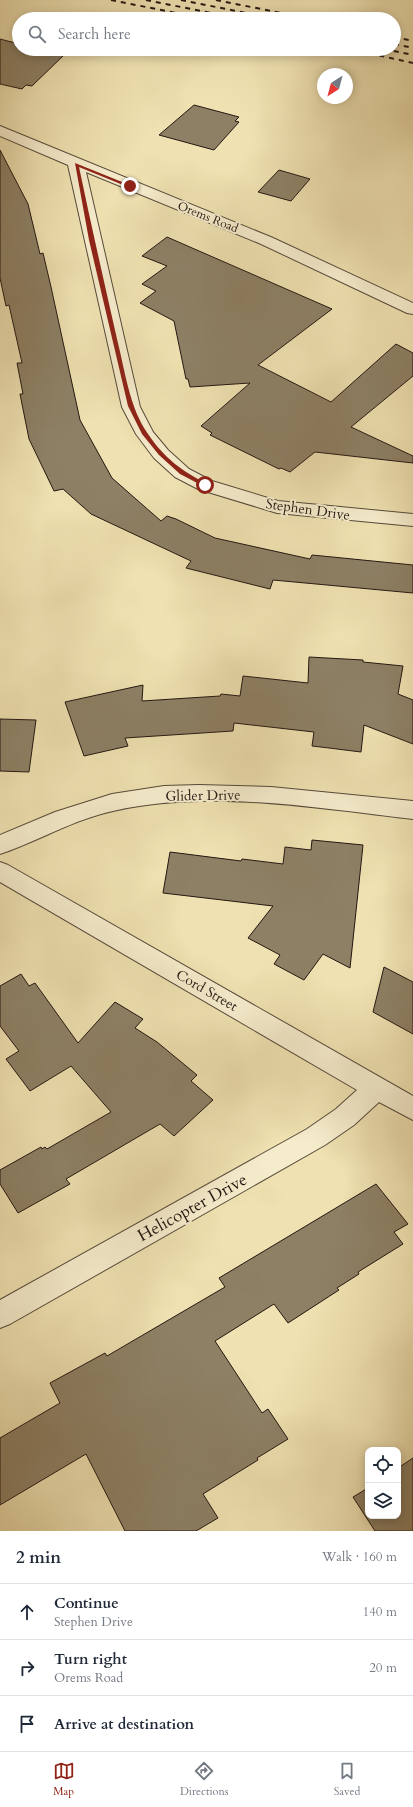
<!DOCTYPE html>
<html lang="en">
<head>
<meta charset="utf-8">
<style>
	:root { --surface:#fff; --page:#f2f2f3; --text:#1f2937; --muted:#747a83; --line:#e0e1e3; --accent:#8f2418 }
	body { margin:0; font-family:Cardo,serif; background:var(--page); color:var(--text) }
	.controls { position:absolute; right:12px; bottom:12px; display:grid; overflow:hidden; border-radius:8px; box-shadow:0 2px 10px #0003 }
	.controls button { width:36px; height:36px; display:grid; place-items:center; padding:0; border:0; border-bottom:1px solid var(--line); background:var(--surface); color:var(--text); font:20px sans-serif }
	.compass { position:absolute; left:317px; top:68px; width:36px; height:36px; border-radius:50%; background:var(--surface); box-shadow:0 2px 10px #0003; rotate:216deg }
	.stop { position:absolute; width:12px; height:12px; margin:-9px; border:3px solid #8f2418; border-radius:50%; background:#fff }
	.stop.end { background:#8f2418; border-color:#fff; box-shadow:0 1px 4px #0008 }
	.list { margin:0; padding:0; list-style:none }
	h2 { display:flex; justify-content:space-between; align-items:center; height:52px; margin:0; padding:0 16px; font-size:17px }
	h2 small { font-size:13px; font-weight:400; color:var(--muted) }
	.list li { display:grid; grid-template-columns:26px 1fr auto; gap:12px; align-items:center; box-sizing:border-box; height:56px; padding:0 16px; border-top:1px solid var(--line) }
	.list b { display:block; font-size:15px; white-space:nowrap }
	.list p { margin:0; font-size:13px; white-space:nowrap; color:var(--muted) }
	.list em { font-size:13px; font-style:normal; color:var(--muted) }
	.icon { flex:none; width:22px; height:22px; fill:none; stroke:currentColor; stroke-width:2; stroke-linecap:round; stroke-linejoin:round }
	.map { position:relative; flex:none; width:413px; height:1531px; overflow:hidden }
	.search { position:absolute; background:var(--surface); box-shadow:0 2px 10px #0003; left:12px; right:12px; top:12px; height:44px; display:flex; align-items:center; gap:10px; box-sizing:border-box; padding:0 14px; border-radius:22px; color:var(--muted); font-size:15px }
	.sheet { height:220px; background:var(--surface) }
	nav { display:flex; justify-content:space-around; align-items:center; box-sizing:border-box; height:56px; border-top:1px solid var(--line); background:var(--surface); font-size:11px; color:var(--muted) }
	nav a { display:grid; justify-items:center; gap:2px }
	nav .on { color:var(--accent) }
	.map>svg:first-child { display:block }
</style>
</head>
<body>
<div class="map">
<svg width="413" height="1531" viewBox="0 0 413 1531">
	<rect width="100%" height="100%" fill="#efe1b1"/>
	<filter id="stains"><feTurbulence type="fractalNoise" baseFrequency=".005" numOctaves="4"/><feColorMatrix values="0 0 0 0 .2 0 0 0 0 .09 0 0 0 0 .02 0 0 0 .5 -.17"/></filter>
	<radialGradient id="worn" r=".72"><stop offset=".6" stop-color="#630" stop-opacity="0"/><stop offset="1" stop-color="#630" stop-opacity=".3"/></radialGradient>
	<g fill="#8d8065" stroke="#231712">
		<path d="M0 39 19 44V49H42L65 54 32 86 26 85 22 89 0 84Z"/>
		<path d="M194 105 239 117 235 121 239 122 214 150 159 135Z"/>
		<path d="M0 150 28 204 40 254 43 253 51 287 80 420 112 478 161 521 167 516 176 519 215 538 310 559 312 555 413 565V593L273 580 270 589 186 568 191 561 91 514 63 489 54 491 29 439 20 394H23L17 363H22L9 305 6 306 0 278Z"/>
		<path d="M279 170 310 179 291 201 258 192Z"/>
		<path d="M167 237 332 309 258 365 331 402 396 344 413 353V376L351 427 413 456V463L315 452 290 472 281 468 279 469 210 435 212 433 201 426 250 383 190 387 188 379H186L174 321 140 303 156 291 142 284 167 266 142 256Z"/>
		<path d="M309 657 363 660V662L403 666 398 694 413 700V744L364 725 361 752 329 748 312 746 314 732 234 723 233 731 125 738 128 746 84 756 65 702 143 685 142 701 220 696 221 694 240 696 243 676 308 683Z"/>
		<path d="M0 719 36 720 29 772 0 771Z"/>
		<path d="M312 840 363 845 350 968 323 954 304 980 274 964 280 955 248 938 273 906 163 893 170 852 241 861 242 859 283 864 285 847 311 850Z"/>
		<path d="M384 967 413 982V1034L373 1012Z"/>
		<path d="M21 974 29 986 35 983 78 1043 115 1002 143 1019 135 1028 157 1042 197 1075 191 1081 213 1100 174 1136 160 1124 66 1179 70 1184 18 1213 0 1184V1170L41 1147 42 1149 45 1147 47 1149 111 1112 71 1066 30 1091 6 1059 19 1051 0 1026V986Z"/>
		<path d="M376 1184 408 1224 394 1232 403 1244 358 1272 359 1274 337 1288 339 1290 288 1323 274 1304 215 1341 262 1413 268 1409 288 1439 257 1458 258 1460 203 1494 218 1518 196 1531H125L86 1454 0 1505V1438L60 1403 50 1383 105 1353 107 1356 225 1287 219 1278Z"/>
		<path d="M413 1458V1531H375L353 1497 368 1488V1516H398V1468Z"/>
	</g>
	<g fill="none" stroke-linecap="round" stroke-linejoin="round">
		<g stroke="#564a3a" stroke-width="2">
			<g id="minor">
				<path d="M0 126 273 238 413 303V314L407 313 261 244 86 172 140 407 153 432 168 450 189 469 212 481 278 501 413 514V526L277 513 198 489 175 477 154 458 136 434 122 407 68 165 0 136Z"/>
				<path d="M199 785 271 787 413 801V819C315 808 211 789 113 811 72 820 39 841 0 854V835L55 812 112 794 164 786Z"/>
				<path d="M0 862 8 865 413 1096V1120L379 1102 354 1125 325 1145 10 1324 0 1328V1300L307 1129 336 1109 357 1090 0 882Z"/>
			</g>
		</g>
		<use href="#minor" fill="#f5eccc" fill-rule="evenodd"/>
		<g stroke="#231712" stroke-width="2" stroke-dasharray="5 5" stroke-linecap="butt">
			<path d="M111 0 206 19"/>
			<path d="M146 0 241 19"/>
			<path d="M181 0 276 19"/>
			<path d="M216 0 311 19"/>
			<path d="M394 37 413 41"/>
			<path d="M394 44 413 48"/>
			<path d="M350 49 413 63"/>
			<path d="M384 49 413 55"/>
		</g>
	</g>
	<path fill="#8f2418" d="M75 163 132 186 128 187 79 167C91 224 104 282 117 339 125 370 129 407 148 434 164 458 182 471 207 484V486H203L180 474 159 455 142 434 128 406 89 240Z"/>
	<g text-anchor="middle" stroke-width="4" stroke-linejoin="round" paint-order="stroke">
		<g font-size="12" fill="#231712" stroke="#f5eccc">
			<text transform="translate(208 217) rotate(22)" y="4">Orems Road</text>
		</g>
		<g font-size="14" fill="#231712" stroke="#f5eccc">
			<text transform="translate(308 509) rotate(8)" y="5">Stephen Drive</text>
			<text transform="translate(203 795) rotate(-1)" y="5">Glider Drive</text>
			<text transform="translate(207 990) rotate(30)" y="5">Cord Street</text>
		</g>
		<g font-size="17" fill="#231712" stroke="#f5eccc">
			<text transform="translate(192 1207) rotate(-29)" y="6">Helicopter Drive</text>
		</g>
	</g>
	<rect width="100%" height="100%" filter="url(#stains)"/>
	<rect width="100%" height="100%" fill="url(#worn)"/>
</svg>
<div class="controls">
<button><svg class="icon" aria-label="locate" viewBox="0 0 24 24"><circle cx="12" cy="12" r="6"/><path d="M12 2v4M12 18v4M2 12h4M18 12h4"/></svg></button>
<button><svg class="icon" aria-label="layers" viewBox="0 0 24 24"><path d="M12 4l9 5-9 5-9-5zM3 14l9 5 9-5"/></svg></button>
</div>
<svg class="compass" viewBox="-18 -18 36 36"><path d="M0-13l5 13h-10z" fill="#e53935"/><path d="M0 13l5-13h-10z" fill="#747a83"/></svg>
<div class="stop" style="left:205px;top:485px"></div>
<div class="stop end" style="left:130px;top:186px"></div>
<div class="search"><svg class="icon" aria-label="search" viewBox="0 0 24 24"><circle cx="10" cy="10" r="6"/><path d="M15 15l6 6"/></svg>Search here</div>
</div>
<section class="sheet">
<h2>2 min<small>Walk · 160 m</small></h2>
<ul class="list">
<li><svg class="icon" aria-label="ahead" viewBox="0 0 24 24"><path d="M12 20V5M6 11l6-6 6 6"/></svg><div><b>Continue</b><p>Stephen Drive</p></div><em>140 m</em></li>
<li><svg class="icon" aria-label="right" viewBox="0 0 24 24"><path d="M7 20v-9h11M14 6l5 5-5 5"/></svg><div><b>Turn right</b><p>Orems Road</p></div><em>20 m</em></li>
<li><svg class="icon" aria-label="arrive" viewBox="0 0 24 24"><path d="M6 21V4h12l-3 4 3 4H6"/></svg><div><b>Arrive at destination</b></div></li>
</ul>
</section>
<nav>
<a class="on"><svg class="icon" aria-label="map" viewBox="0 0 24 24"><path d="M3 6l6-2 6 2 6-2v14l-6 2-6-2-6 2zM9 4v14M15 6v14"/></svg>Map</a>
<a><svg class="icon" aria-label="directions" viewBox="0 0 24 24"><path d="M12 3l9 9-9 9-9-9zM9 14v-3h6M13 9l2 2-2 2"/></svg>Directions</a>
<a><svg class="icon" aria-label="saved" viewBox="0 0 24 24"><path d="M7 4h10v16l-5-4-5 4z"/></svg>Saved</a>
</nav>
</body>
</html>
